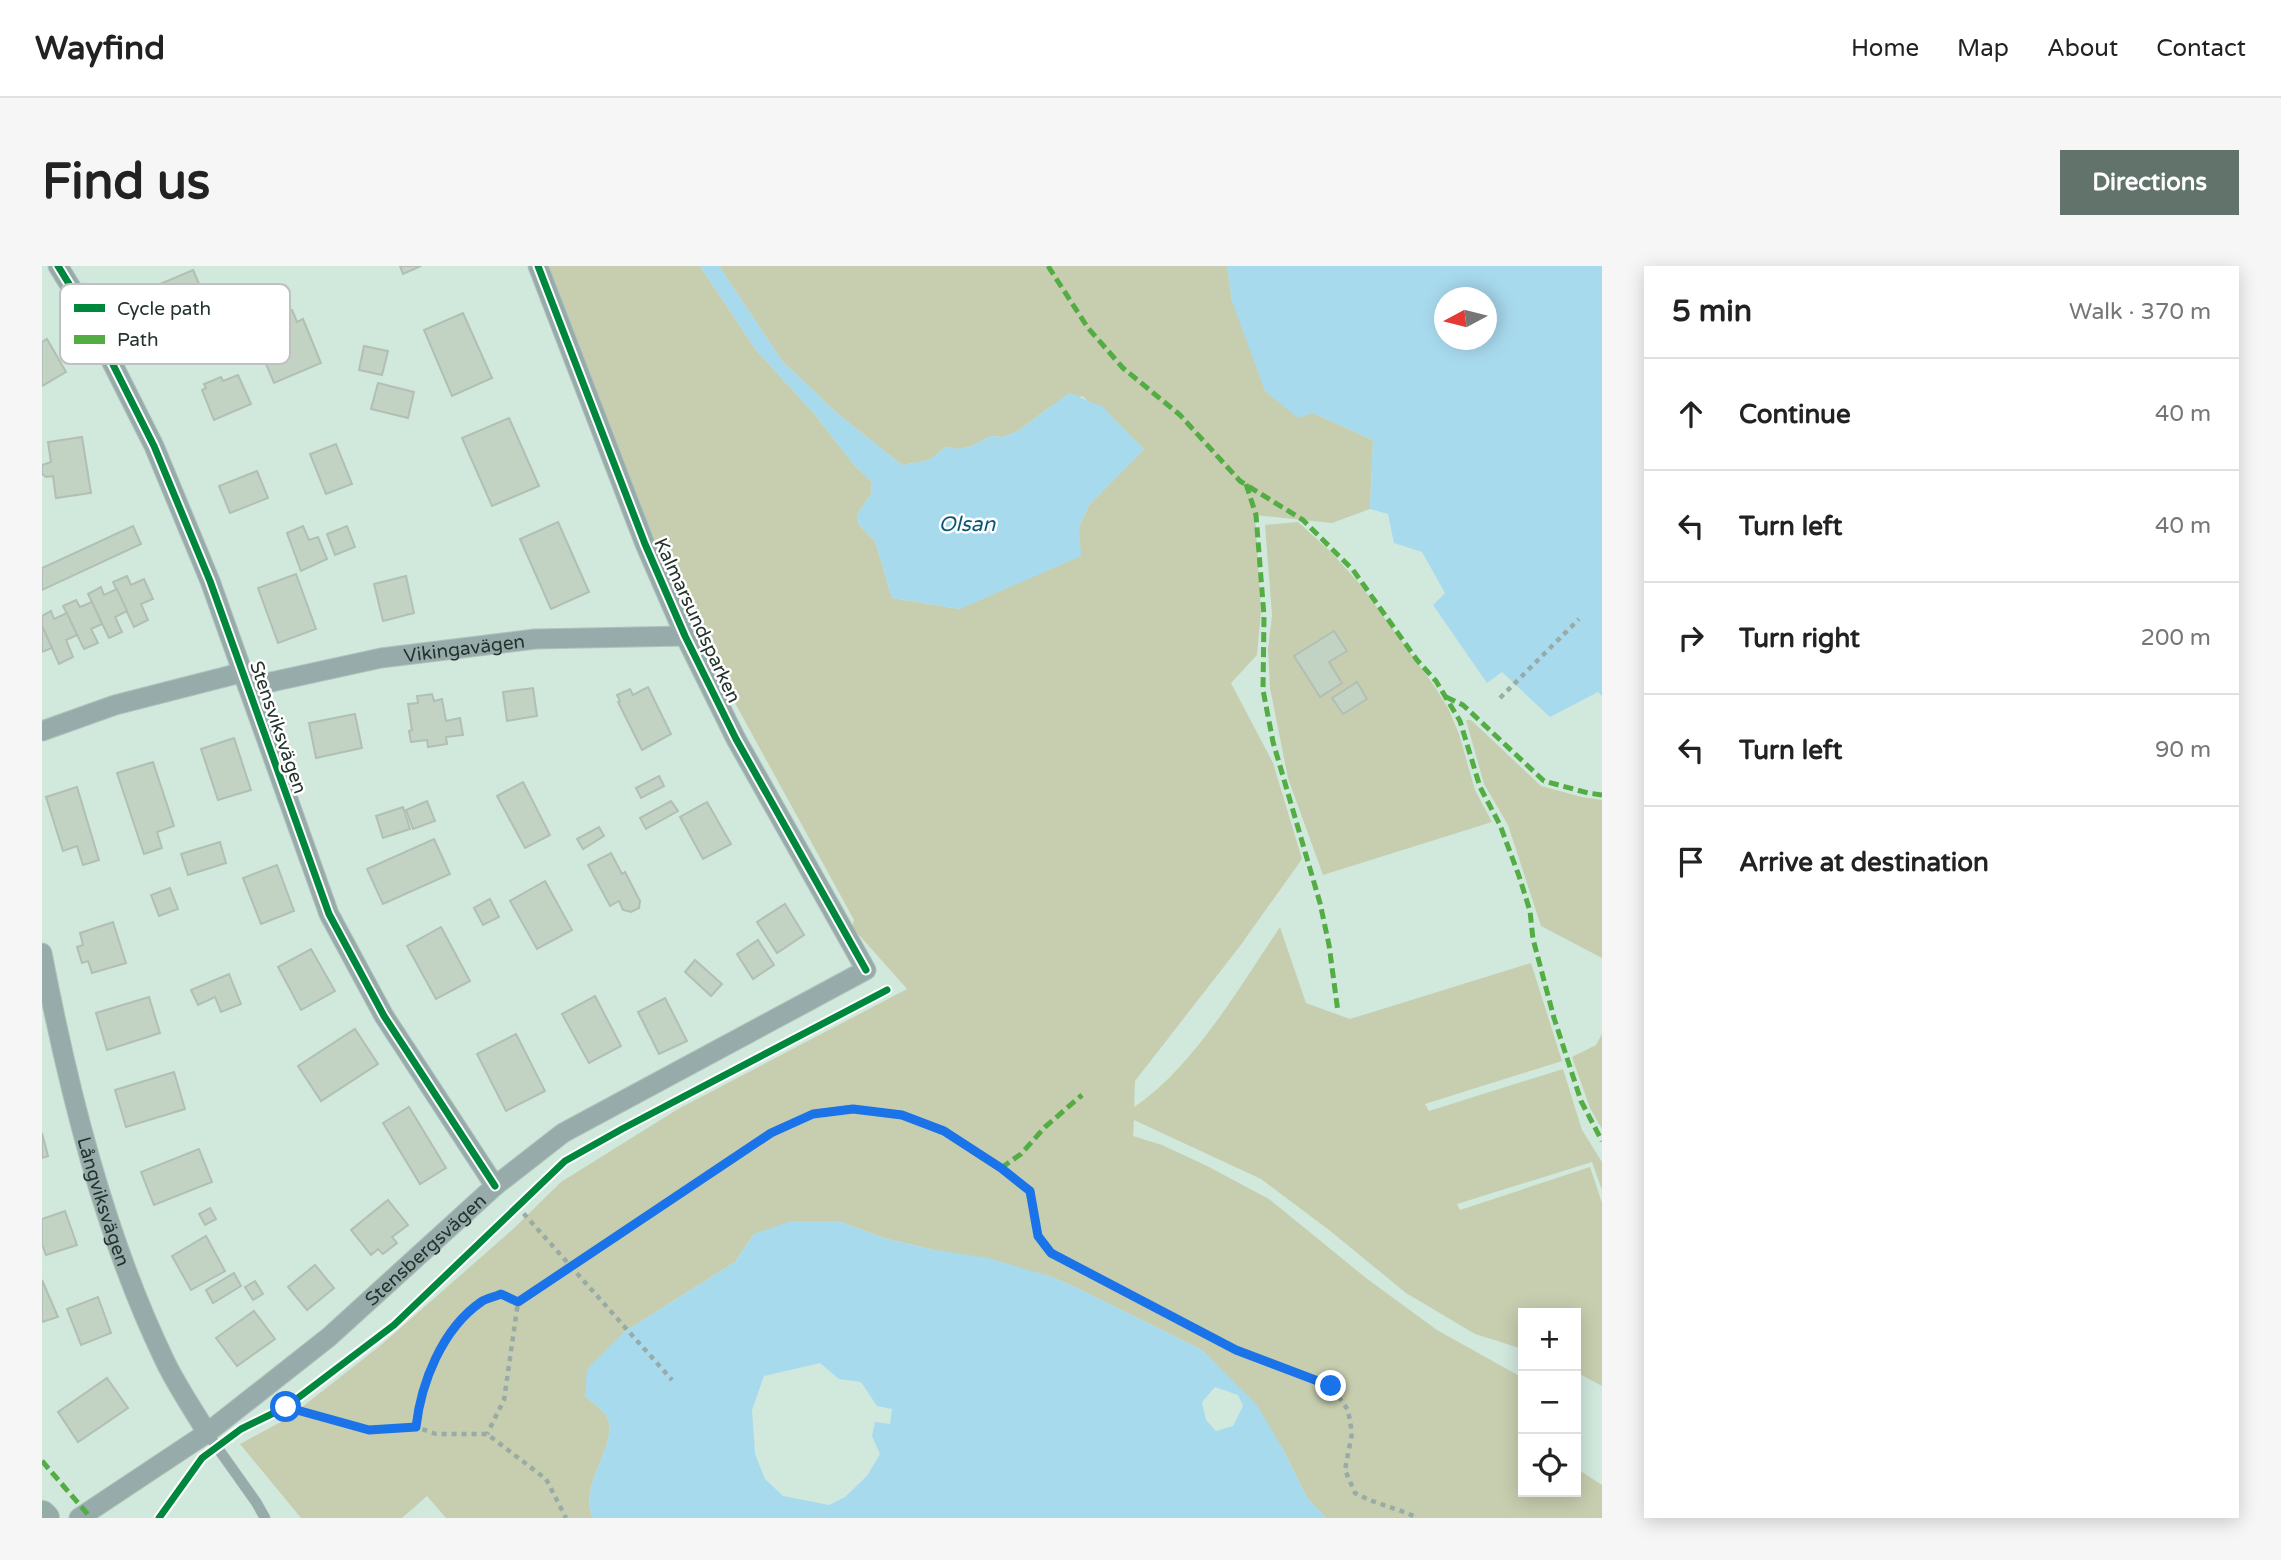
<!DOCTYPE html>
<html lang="en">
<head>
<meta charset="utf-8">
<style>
	:root { --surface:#fff; --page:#f6f6f6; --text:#222; --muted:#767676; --line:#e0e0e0; --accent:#61736b }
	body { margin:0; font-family:"Varela Round",sans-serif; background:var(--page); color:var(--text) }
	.controls { position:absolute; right:21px; bottom:21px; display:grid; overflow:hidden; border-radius:0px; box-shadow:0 4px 18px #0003 }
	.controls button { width:63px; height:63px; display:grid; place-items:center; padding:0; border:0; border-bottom:2px solid var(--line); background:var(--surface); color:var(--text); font:35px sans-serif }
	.compass { position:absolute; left:1392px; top:21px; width:63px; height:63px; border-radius:50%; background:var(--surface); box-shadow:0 4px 18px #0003; rotate:263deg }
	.stop { position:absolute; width:21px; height:21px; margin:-16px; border:5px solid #1a73e8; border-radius:50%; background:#fff }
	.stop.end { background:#1a73e8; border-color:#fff; box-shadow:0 2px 7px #0008 }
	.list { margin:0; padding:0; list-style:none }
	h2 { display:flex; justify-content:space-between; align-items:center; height:91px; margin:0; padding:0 28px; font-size:30px }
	h2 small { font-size:23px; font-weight:400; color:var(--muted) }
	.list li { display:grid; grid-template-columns:46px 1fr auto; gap:21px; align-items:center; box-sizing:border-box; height:112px; padding:0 28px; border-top:2px solid var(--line) }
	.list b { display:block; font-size:26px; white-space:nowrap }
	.list em { font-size:23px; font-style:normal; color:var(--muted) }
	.icon { flex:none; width:38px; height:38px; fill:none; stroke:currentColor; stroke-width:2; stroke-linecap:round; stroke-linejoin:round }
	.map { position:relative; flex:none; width:1560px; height:1252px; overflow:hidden; border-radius:0px }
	header { display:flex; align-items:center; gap:42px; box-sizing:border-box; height:98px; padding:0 35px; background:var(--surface); border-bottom:2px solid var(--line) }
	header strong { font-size:33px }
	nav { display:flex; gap:38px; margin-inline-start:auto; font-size:24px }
	.intro { display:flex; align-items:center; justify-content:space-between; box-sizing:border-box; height:168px; padding:0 42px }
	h1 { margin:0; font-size:49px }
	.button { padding:18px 32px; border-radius:0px; background:var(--accent); color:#fff; font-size:24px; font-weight:700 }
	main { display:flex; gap:42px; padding:0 42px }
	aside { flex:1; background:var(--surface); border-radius:0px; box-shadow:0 4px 18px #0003 }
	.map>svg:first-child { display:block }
</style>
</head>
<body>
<header>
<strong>Wayfind</strong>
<nav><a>Home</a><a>Map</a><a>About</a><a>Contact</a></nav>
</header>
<div class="intro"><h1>Find us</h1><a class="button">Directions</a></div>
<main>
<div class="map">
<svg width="1560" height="1252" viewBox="0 0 1560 1252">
	<rect width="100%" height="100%" fill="#d1e8dd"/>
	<g fill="#c7ceaf">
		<path d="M507 0H658L714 84 775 151 812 199 830 216 829 228 815 249 817 259 833 275 850 332 918 343 1037 261 1047 239 1102 183 1040 130 1008 141 976 165 961 171 949 170 930 180 917 183 903 181 888 194 860 199 796 148 740 95 677 0H1185L1190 35 1271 147 1331 174 1328 243 1290 257 1213 249 1219 346 1215 389 1189 417 1231 497 1260 593 1198 680 1093 815 1092 841C1151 802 1198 720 1238 661L1264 737 1308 753 1489 697 1520 795 1383 838 1387 845 1521 803 1540 864 1560 896V924L1550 896 1415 938 1418 944 1548 901 1560 937V1120L1534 1106V1047H1481V1083L1433 1068 1364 1027 1287 964 1219 913 1092 854 1091 870 1120 879 1165 900 1227 933 1324 1012 1395 1064 1481 1112V1226H1534V1202L1560 1219V1252H1284L1265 1232 1242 1185 1202 1127 1160 1084 1035 1022 1007 1010 845 973 796 955 712 968 693 996 582 1066 543 1130C549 1136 558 1141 563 1148 582 1174 534 1218 551 1252H404L385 1230 360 1252H259L198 1178 246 1152 339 1079 470 964 519 916 636 843 865 723 810 661 812 654 676 406 603 263Z"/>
		<path d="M1256 256 1289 286 1317 317 1393 421 1406 442 1417 468 1433 524 1450 556 1281 609 1246 512 1228 422 1226 383 1230 349 1223 259Z"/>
		<path d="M1424 454H1429L1499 520 1540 531 1560 534V692L1499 660 1466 559 1442 518Z"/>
		<path d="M1560 768V863L1548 842 1530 791 1554 779Z"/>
	</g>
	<g fill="#a8daee" fill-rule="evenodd">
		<path d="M658 0H677L740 95 796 148 860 199 888 194 903 181 917 183 930 180 949 170 961 171 976 165 1027 127C1039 130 1047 138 1059 139L1102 183 1047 239 1037 261 1039 290 918 343 850 332 833 275 817 259 815 249 829 228 830 216 812 199 775 151 714 84Z"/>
		<path d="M1185 0H1560V430L1556 426 1508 451 1460 406 1445 417 1391 339 1403 327 1380 286 1352 277 1346 248 1328 243 1331 174 1271 147 1256 152 1223 125 1190 35ZM1402 32H1444V74H1402Z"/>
		<path d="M749 955H796L845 973 888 983 946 992 1007 1010 1035 1022 1160 1084 1215 1139 1242 1185 1265 1232 1284 1252H551C534 1218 582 1174 563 1148 558 1141 549 1136 543 1130L545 1103 582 1066 693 996 712 968ZM778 1097 797 1113 819 1116 835 1140 850 1143 848 1158 833 1156 830 1170 838 1188 825 1210 803 1231 787 1239 741 1230 723 1213 713 1188 710 1144 722 1110ZM1173 1121 1196 1129 1201 1140 1191 1160 1174 1165 1164 1154 1160 1136Z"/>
	</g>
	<g fill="#c2d2c3" stroke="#b2bfb4" stroke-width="2">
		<path d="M358 0H379L361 8Z"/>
		<path d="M151 4 168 43 135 57 118 18Z"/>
		<path d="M250 44 255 56 261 53 279 97 232 117 222 93 241 85 230 52Z"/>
		<path d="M421 47 450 112 410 130 382 64Z"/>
		<path d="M5 73 24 106 0 120V76Z"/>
		<path d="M322 80 346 85 340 109 317 104Z"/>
		<path d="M196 109 209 138 172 154 160 124 164 122 162 118 179 111 181 115Z"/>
		<path d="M336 117 372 126 366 152 329 143Z"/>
		<path d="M467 152 497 220 450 240 420 172Z"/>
		<path d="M40 171 49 227 14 232 11 210 4 211 0 208V199L9 196 6 176Z"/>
		<path d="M294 178 310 218 284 228 268 188Z"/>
		<path d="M215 205 226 232 188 247 177 220Z"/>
		<path d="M516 256 547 326 509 343 478 273Z"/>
		<path d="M91 260 99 278 0 324V302Z"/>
		<path d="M261 260 267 274 276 271 285 293 259 305 245 267Z"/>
		<path d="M305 260 313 281 293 289 285 268Z"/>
		<path d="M254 308 274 363 236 377 216 322Z"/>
		<path d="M85 310 89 319 102 313 111 333 99 338 106 354 92 361 71 316Z"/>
		<path d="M364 310 372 347 341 355 332 318Z"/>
		<path d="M59 321 62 329 75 323 85 345 73 351 80 366 67 372 46 328Z"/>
		<path d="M34 334 38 341 50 336 60 358 49 363 56 377 42 383 21 340Z"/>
		<path d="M9 345 12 353 25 347 35 369 24 374 31 391 17 398 0 360V350Z"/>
		<path d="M0 360 10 382 0 386Z"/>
		<path d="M1292 365 1305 385 1287 396 1300 417 1278 431 1252 390Z"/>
		<path d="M1315 416 1325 433 1301 448 1290 432Z"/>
		<path d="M606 421 629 468 600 484 576 436 578 435 575 429 588 423 591 429Z"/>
		<path d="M491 422 495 450 465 455 461 426Z"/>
		<path d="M390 428 392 435 400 433 404 455 418 452 421 469 404 471 405 478 386 481 385 474 369 476 367 465 370 464 366 438 376 437 375 430Z"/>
		<path d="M313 448 320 482 274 492 267 457Z"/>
		<path d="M192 472 209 524 176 534 159 483Z"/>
		<path d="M111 496 132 560 115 566 120 582 102 588 75 507Z"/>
		<path d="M617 510 622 520 599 532 594 522Z"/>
		<path d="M481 516 508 569 483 582 455 530Z"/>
		<path d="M35 521 57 594 41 599 35 580 21 585 4 531Z"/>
		<path d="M385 535 393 555 371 563 364 544Z"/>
		<path d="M629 535 636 545 604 563 598 552Z"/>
		<path d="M665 536 689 578 661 593 638 551Z"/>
		<path d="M361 541 368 563 341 572 334 550Z"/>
		<path d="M557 561 562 570 541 583 535 573Z"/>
		<path d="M392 573 408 608 341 638 325 603Z"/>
		<path d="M178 576 184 597 146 609 139 588Z"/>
		<path d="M569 587 580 608 583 606 598 635 597 642 589 646 581 644 577 635 568 640 546 599Z"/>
		<path d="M235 599 252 645 219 658 201 612Z"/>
		<path d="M503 615 530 664 495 683 468 635Z"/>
		<path d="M128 622 136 643 117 650 109 629Z"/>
		<path d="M448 633 457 651 441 659 432 642Z"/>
		<path d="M743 638 762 669 735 687 715 656Z"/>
		<path d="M71 656 84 697 50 707 46 695 40 697 35 681 41 679 38 667Z"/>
		<path d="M399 661 428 715 394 733 365 680Z"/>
		<path d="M716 674 732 699 711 713 695 688Z"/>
		<path d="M269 683 293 725 259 744 236 701Z"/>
		<path d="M653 694 680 718 669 730 643 706Z"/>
		<path d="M187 708 199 738 179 746 173 731 156 739 149 724Z"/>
		<path d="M553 730 579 780 547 797 520 748Z"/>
		<path d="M107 731 118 767 65 784 54 747Z"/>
		<path d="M623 732 645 775 617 788 596 746Z"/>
		<path d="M313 763 336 798 279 835 256 800Z"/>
		<path d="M474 768 503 825 464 845 435 788Z"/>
		<path d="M132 806 143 843 84 861 73 824Z"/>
		<path d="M367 841 404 902 378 918 341 857Z"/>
		<path d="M0 867 6 890 0 892Z"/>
		<path d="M157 883 170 916 112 939 99 906Z"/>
		<path d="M346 934 366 959 350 971 355 977 341 988 336 983 329 989 309 964Z"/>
		<path d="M168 942 174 953 163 959 157 948Z"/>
		<path d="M23 945 35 979 4 989 0 978V953Z"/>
		<path d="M164 970 183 1005 149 1024 130 990Z"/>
		<path d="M273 999 292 1022 265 1044 246 1021Z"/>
		<path d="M192 1007 199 1020 171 1037 164 1024Z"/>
		<path d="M0 1014 16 1051 0 1056Z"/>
		<path d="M213 1015 221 1028 211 1034 203 1021Z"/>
		<path d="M56 1031 69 1067 39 1079 25 1043Z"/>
		<path d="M212 1045 233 1073 195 1100 174 1072Z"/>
		<path d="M65 1112 86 1142 36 1176 16 1146Z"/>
	</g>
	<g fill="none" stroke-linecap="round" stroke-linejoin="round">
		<g stroke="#b0c2ba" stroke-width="11">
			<path id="lane" d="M165 1167 214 1236 223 1252"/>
		</g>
		<g stroke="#b0c2ba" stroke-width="21">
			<g id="street">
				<path d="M16 0 46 49 112 180 168 315 287 648 342 750 453 920"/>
				<path id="s1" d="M206 421 339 392 493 373 643 370"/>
				<path d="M0 465 73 439 202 406"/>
				<path id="s2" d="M0 687C26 822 62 968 122 1093 134 1119 151 1143 165 1167"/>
				<path id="s3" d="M37 1252 165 1167 287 1071 453 920 521 867 824 704 694 473 643 370 603 278 496 0"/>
			</g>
		</g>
		<g stroke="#b0c2ba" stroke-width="30">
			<path id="secondary" d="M0 1249 3 1252"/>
		</g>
		<g stroke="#98aba6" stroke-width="4.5" stroke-dasharray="5 5" stroke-linecap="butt">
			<path d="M1458 432 1537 353"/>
			<path d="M475 940 630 1114"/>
			<path d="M476 1036 729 867C743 860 759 851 774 848 858 831 925 874 988 925L996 970 1009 987 1193 1084 1289 1120 1306 1144 1310 1167 1303 1204 1313 1227C1333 1238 1355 1242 1376 1252"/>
			<path d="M244 1141 327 1164 374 1161 394 1168H445L504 1213 524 1252"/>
			<path d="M374 1161C379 1116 400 1063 439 1036 444 1032 453 1031 459 1028L476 1036 462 1134 445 1168"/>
		</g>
		<use href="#lane" stroke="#97acaa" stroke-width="10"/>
		<use href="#street" stroke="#97acaa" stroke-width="19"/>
		<use href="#secondary" stroke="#95aca7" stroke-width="28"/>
		<g stroke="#53ac44" stroke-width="5" stroke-dasharray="10 5" stroke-linecap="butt">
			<path d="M1006 0 1046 62 1081 102 1138 149 1198 215 1261 254 1311 304 1375 394 1394 415 1418 455 1438 521 1458 559 1477 610 1488 645 1491 673 1512 752 1539 835 1560 875"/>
			<path d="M1204 218 1214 249 1222 350 1221 424 1231 476 1278 637 1287 679 1296 746"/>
			<path d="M1404 431 1421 439 1502 515 1546 527 1560 529"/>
			<path d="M959 902 979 888 1003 861 1040 829"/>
			<path d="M0 1195 49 1252"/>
		</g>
		<g stroke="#fff" stroke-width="11">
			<g id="cycleway">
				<path d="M16 0 46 49 112 180 168 315 287 648 342 750 453 920"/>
				<path d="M496 0 603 278 643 370 694 473 824 704"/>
				<path d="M117 1252 160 1192 199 1163 244 1141 352 1059 523 895 580 863 845 724"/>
			</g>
		</g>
		<use href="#cycleway" stroke="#00873e" stroke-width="7"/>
	</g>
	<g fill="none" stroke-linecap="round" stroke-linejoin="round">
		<path stroke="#1a73e8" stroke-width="9" d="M244 1141 327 1164 374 1161C379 1117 400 1063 439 1036 444 1032 453 1031 459 1028L476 1036 729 867 771 848 811 843 860 849 902 865 959 902 988 925 996 970 1009 987 1194 1084 1289 1120"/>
	</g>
	<g text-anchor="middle" stroke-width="5" stroke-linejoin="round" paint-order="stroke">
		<g font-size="19" fill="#24342d" stroke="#fff">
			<text transform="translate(656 354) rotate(65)" y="7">Kalmarsundsparken</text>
			<text dy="7" stroke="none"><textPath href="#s1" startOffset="220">Vikingavägen</textPath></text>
			<text transform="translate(237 461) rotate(71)" y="7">Stensviksvägen</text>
			<text dy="7" stroke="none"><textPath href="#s2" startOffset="256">Långviksvägen</textPath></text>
			<text dy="7" stroke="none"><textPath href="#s3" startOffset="439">Stensbergsvägen</textPath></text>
		</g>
		<g font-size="21" font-style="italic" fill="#085979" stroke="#fff">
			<text x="925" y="265">Olsan</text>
		</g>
	</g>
	<rect x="18" y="18" width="230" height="80" rx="10" fill="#fff" stroke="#bdc2c0" stroke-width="2"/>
	<rect x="32" y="38" width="31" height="8" fill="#00873e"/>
	<rect x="32" y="69" width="31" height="9" fill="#53ac44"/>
	<g font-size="19" fill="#24342d">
		<text x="75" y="49">Cycle path</text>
		<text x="75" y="80">Path</text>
	</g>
</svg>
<div class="controls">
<button>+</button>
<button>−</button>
<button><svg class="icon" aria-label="locate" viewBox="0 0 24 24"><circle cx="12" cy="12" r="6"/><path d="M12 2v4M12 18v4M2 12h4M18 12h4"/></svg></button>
</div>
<svg class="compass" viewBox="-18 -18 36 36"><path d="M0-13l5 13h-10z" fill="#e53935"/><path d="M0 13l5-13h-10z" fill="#767676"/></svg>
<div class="stop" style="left:244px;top:1141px"></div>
<div class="stop end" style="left:1289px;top:1120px"></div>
</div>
<aside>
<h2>5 min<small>Walk · 370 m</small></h2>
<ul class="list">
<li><svg class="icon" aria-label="ahead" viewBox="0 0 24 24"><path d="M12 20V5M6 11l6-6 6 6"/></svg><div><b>Continue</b></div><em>40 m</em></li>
<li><svg class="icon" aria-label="left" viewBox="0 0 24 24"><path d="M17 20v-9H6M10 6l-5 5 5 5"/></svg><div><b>Turn left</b></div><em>40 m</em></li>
<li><svg class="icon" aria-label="right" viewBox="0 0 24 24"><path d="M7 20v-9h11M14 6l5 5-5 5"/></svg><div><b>Turn right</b></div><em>200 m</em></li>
<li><svg class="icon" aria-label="left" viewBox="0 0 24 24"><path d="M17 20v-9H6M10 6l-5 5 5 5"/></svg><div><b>Turn left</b></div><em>90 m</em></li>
<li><svg class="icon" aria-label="arrive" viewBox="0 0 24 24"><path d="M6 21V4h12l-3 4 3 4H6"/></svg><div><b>Arrive at destination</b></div></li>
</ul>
</aside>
</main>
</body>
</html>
